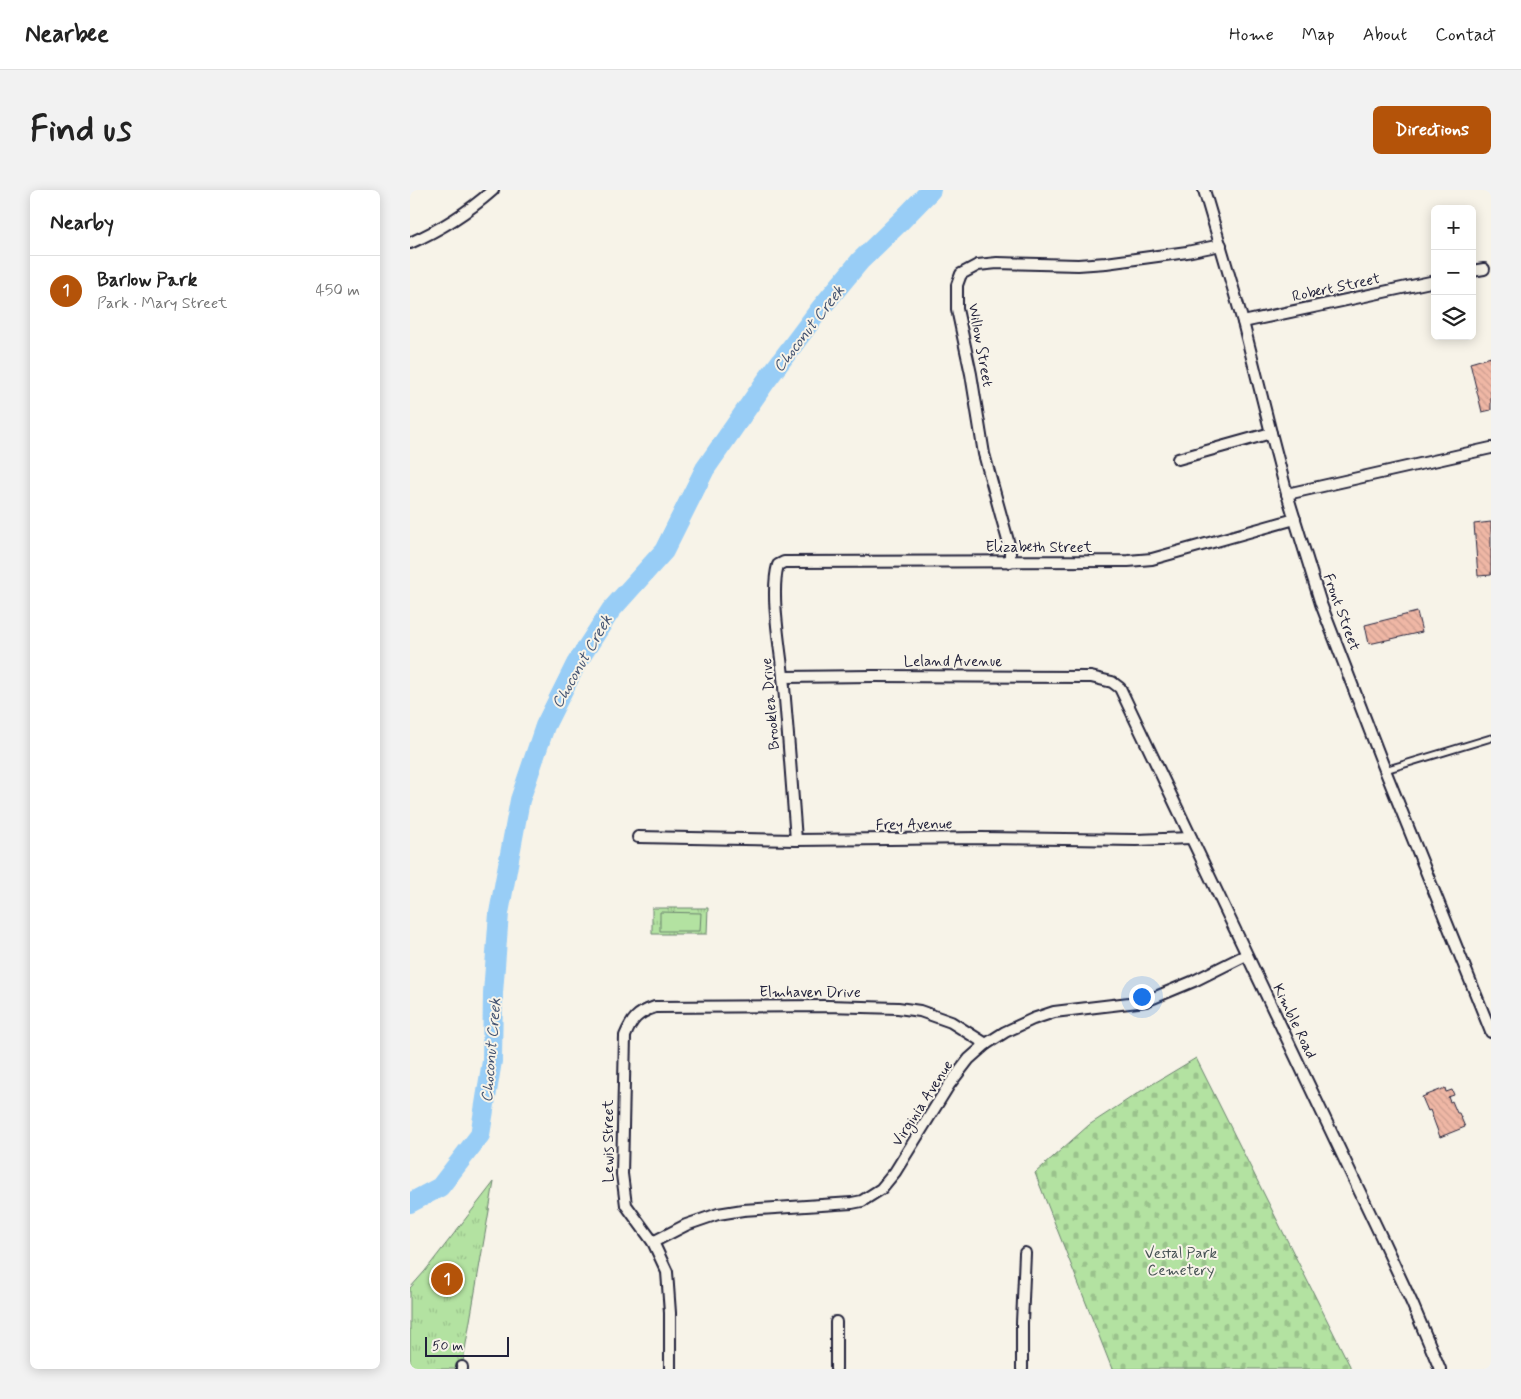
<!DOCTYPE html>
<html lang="en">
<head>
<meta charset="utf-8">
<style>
	:root { --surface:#fff; --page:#f2f2f2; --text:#222; --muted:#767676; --line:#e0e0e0; --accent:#b45309 }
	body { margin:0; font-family:Mynerve,sans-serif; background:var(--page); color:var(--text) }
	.controls { position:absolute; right:15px; top:15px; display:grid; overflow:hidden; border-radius:8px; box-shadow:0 2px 12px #0003 }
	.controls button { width:45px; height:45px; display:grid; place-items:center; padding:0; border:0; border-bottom:1px solid var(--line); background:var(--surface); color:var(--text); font:25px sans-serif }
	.scale { position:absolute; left:15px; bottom:12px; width:84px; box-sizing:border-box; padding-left:5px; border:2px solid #22223b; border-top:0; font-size:14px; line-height:18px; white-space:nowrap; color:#22223b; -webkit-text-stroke:4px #f7f3e8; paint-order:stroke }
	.you { position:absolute; left:731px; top:806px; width:18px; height:18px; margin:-12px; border:4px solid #fff; border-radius:50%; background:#1a73e8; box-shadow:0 0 0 8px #1a73e833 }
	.badge { display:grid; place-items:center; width:32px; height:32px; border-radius:50%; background:var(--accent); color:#fff; font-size:16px; font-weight:700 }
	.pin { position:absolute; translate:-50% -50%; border:2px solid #fff; box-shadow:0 1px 5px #0006 }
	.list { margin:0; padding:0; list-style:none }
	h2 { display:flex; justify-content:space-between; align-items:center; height:65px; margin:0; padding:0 20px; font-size:21px }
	h2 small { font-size:16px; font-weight:400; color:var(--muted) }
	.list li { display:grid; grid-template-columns:32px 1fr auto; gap:15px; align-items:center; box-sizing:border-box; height:70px; padding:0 20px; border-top:1px solid var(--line) }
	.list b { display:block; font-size:19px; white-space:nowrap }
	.list p { margin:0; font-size:16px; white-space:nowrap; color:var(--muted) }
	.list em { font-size:16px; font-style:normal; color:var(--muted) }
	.icon { flex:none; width:28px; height:28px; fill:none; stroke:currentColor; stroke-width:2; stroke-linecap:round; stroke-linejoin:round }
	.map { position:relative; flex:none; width:1081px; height:1179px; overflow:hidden; border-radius:8px }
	header { display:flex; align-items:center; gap:30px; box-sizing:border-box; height:70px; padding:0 25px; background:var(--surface); border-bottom:1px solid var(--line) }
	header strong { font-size:24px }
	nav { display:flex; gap:28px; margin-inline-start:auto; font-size:18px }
	.intro { display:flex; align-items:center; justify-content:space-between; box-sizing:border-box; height:120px; padding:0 30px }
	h1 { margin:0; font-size:35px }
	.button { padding:12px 22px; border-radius:8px; background:var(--accent); color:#fff; font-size:18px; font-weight:700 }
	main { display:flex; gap:30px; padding:0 30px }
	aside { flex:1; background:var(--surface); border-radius:8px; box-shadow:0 2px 12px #0003 }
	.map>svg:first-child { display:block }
</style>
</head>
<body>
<header>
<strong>Nearbee</strong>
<nav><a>Home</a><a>Map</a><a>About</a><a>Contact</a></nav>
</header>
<div class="intro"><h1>Find us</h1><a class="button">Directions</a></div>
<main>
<aside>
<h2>Nearby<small></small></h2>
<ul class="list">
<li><span class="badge">1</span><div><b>Barlow Park</b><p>Park · Mary Street</p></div><em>450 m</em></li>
</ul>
</aside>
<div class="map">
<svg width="1081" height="1179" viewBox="0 0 1081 1179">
	<defs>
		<pattern id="cemetery-stones" width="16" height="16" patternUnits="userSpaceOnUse" patternTransform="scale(1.25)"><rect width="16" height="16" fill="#b3e2a1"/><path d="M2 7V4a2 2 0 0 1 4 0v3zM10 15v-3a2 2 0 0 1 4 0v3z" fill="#9ac28c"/></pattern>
		<pattern id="park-tufts" width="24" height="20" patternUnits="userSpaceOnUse" patternTransform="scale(1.25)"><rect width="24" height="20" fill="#b3e2a1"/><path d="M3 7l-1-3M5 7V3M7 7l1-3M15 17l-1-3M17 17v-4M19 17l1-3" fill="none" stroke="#9ac28c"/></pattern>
		<pattern id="building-back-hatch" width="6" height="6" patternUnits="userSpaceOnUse" patternTransform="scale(1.25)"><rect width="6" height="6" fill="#efb7a5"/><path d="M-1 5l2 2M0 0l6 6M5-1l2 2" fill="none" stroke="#cd9d8f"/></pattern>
	</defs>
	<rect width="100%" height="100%" fill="#f7f3e8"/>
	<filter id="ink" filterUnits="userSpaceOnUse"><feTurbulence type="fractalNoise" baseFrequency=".02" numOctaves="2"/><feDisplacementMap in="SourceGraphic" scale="10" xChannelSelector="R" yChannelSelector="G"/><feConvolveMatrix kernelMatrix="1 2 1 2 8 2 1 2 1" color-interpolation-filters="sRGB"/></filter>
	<g filter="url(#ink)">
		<path fill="url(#cemetery-stones)" stroke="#6a826e" d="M786 868 940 1176V1179H702L625 983 679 935 731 901Z"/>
		<g fill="url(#park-tufts)" stroke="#6a826e">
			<path d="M242 718H298L297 744H242Z"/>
			<path d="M84 992 52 1177 45 1179H0V1098L15 1081Z"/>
		</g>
		<path fill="#b3e2a1" stroke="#6a826e" d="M250 722 291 723 290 741H250Z"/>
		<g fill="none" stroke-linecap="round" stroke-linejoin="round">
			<path stroke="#98cdf6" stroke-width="20" d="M0 1013 30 997 70 945 82 871 83 803 89 723 110 610 135 536 166 474 201 420 254 361 295 279 356 191 410 119 450 71 491 31 521 0"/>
		</g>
		<g fill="url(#building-back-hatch)" stroke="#22223b">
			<path d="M1081 167V220L1072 222 1060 173Z"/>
			<path d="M1081 332V385L1068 386 1064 334Z"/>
			<path d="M1007 422 1012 442 959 454 955 435Z"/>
			<path d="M1035 898 1036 902 1042 900 1044 905 1038 907 1040 912 1042 911 1047 923H1049L1055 937 1030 947 1020 920 1018 921 1012 907Z"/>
		</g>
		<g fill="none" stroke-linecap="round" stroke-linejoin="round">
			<g stroke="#22223b" stroke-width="9">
				<path id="service" d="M975 580 1081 548"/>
			</g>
			<g stroke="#22223b" stroke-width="14">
				<g id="minor">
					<path d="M794 0 833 132 861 243 877 304 911 414 975 580 1081 842"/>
					<path d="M0 53C32 39 57 23 83 0"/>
					<path d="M1062 81 1074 79"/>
					<path d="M833 132 1025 91"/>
					<path d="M768 269 861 243"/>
					<path d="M877 304 1081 258"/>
					<path d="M600 372V358L574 264 561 184 547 119V95L551 84 568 75 587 73 668 75 696 73 777 62 811 55"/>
					<path d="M373 487 464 486 681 487 702 492 710 498 968 1040 1002 1113 1030 1179"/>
					<path d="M228 647 386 650 571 648 726 650 781 648"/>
					<path d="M386 650C382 596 378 541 373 486 370 456 360 403 368 375L374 372 718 371 742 369 885 329"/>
					<path d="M243 1052 276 1035 308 1024 333 1020 442 1013 452 1011 471 999 485 982 539 895 559 869 576 854 595 842 623 829 644 822 736 811 784 791 836 765"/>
					<path d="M426 1132V1179"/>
					<path d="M52 1177V1179"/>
					<path d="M260 1179V1123L257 1082 243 1052 216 1015 212 984 215 846C222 829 227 823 245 817L417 816 488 818 510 821 541 832 576 854"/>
					<path d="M612 1179V1133L615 1063"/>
				</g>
			</g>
			<use href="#service" stroke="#f7f3e8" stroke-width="5"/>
			<use href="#minor" stroke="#f7f3e8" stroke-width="10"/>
		</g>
	</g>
	<g text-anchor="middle" stroke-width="4" stroke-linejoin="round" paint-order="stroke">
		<g font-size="15" fill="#22223b" stroke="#f7f3e8">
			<text transform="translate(926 97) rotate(-12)" y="5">Robert Street</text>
			<text transform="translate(571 155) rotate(80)" y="5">Willow Street</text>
			<text x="629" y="362">Elizabeth Street</text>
			<text transform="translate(932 422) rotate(70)" y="5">Front Street</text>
			<text x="543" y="476">Leland Avenue</text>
			<text transform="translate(360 514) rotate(-95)" y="5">Brooklea Drive</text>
			<text transform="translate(504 634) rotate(-1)" y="5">Frey Avenue</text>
			<text x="400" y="807">Elmhaven Drive</text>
			<text transform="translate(885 831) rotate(64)" y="5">Kimble Road</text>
			<text transform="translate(512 913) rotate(-57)" y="5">Virginia Avenue</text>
			<text transform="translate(198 951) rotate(-90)" y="5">Lewis Street</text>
		</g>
		<g font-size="15" fill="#465254" stroke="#f7f3e8">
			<text x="771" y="1068">Vestal Park<tspan x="771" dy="17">Cemetery</tspan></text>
		</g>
		<g font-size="16" font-style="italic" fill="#455573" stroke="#f7f3e8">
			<text transform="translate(398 138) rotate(-52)" y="6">Choconut Creek</text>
			<text transform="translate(171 471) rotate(-60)" y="6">Choconut Creek</text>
			<text transform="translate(80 860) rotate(-85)" y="6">Choconut Creek</text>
		</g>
	</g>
</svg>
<div class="controls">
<button>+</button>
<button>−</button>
<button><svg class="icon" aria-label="layers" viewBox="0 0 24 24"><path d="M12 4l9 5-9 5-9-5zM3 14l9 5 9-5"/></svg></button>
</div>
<div class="scale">50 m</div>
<div class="you"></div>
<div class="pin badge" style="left:37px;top:1089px">1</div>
</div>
</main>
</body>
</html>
